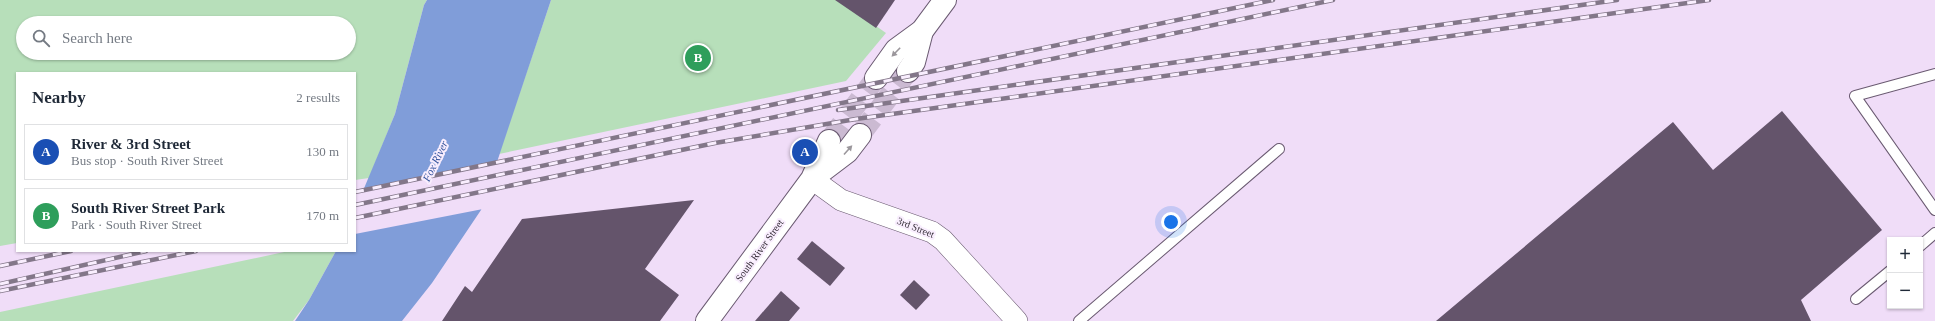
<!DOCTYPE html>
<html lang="en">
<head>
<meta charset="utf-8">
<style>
	:root { --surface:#fff; --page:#f2f2f3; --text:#1f2937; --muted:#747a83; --line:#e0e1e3; --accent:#6c45bd }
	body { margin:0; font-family:"Times New Roman",serif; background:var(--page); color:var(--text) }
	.controls { position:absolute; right:12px; bottom:12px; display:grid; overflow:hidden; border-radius:0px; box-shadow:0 1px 3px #0004 }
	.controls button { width:36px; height:36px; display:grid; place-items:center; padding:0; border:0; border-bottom:1px solid var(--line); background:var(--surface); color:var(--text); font:20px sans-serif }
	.you { position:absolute; left:1171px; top:222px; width:14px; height:14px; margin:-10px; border:3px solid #fff; border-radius:50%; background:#1a73e8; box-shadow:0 0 0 6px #1a73e833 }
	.badge { display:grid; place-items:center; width:26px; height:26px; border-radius:50%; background:var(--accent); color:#fff; font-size:13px; font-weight:700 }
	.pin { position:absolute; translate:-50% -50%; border:2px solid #fff; box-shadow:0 1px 4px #0006 }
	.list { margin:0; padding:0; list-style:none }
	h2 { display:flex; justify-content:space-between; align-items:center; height:52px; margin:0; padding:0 16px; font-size:17px }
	h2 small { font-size:13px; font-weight:400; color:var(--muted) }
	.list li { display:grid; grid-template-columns:26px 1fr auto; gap:12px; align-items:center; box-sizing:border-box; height:56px; margin:0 8px 8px; padding:0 8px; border:1px solid var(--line); border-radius:0px }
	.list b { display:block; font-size:15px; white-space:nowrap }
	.list p { margin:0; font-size:13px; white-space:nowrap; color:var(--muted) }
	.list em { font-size:13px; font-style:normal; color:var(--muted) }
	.icon { flex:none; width:22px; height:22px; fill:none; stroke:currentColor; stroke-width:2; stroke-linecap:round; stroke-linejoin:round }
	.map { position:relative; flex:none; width:1935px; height:321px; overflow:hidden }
	.search { position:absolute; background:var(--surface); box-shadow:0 1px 3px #0004; left:16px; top:16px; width:340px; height:44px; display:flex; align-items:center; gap:10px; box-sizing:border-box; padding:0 14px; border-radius:22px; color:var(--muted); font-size:15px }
	.panel { position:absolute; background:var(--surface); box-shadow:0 1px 3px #0004; left:16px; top:72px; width:340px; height:180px; border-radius:0px }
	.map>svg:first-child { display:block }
</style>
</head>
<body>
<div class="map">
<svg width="1935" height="321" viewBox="0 0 1935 321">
	<rect width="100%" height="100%" fill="#f0ddf8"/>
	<g fill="#b7dfba" fill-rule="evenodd">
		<path d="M0 0H427L424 5 395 114 369 178 355 180V73H17V243L0 246ZM23 23H349V53H23Z"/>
		<path d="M551 0H839L886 33 846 81 499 154Z"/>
		<path d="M289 251H336L309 300 293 321H0V312Z"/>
	</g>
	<path fill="#809dd9" d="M427 0H551L481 210 432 283 402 321H295L309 300 336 251H355V210L395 114 424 5Z"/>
	<path fill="#f0ddf8" d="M499 161 483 209 355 234V205L361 190Z"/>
	<g fill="#64546b">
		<path d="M835 0H895L876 28Z"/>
		<path d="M1782 111 1882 230 1801 300 1811 321H1436L1673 122 1713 170Z"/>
		<path d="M694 200 645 269 679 295 660 321H442L465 286 472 292 522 219Z"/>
		<path d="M812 241 845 268 830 286 797 259Z"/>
		<path d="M914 280 930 295 916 310 900 295Z"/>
		<path d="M781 291 800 308 789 321H755Z"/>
	</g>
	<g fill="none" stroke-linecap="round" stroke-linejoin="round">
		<g stroke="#cbbad2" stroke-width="21" stroke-dasharray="21 10" stroke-linecap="butt">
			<path d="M860 135 908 71"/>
			<path d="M829 141 876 78"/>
		</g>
		<g stroke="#6a5a71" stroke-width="12">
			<g id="lane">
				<path d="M1935 74 1855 96 1935 210"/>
				<path d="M1920 246 1935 233"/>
				<path d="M1856 299 1890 271"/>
				<path d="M1079 321 1279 149"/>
			</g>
		</g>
		<g stroke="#6a5a71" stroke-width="22">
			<path id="street" d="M812 179 841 200 932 232 943 240 1017 321"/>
		</g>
		<g stroke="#6a5a71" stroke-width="24">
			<g id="secondary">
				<path d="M908 71 914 62 922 31"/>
				<path d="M876 78 896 50 922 31 945 0"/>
				<path d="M814 177 847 152 860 135"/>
				<path d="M707 321 812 179 829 141"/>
			</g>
		</g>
		<use href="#lane" stroke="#fff" stroke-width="10"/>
		<use href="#street" stroke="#fff" stroke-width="21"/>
		<use href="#secondary" stroke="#fff" stroke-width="22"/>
		<g stroke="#837789" stroke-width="4.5">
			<g id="rail">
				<path d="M838 110 1617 0"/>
				<path d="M355 192 1273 0"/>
				<path d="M355 205 1333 0"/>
				<path d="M355 218 715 143 856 119 1709 0"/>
				<path d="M0 266 71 251"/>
				<path d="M0 284 146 251"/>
				<path d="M0 291 196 251"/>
			</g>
		</g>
		<use href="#rail" stroke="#f9eefe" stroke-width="3" stroke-dasharray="9" stroke-linecap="butt"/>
	</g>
	<defs><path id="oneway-solid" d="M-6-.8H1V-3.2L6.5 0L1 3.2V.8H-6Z"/></defs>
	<g fill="#9b979c">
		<use href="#oneway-solid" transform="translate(896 52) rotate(134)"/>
		<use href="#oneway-solid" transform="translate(848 150) rotate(-48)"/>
	</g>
	<g text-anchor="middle" stroke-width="4" stroke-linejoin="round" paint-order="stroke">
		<g font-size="10" fill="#372f3a" stroke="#f9eefe">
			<text transform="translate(916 227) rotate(22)" y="4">3rd Street</text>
			<text transform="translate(759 250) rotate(-54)" y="4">South River Street</text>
		</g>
		<g font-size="11" font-style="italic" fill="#32529b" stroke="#f9eefe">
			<text transform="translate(435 161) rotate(-64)" y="4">Fox River</text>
		</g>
	</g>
</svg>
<div class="controls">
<button>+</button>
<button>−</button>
</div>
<div class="you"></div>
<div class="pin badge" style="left:805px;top:152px;background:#1a4fb4">A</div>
<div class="pin badge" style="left:698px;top:58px;background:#2e9e5b">B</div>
<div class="search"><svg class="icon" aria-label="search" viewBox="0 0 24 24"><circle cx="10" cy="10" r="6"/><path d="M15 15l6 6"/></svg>Search here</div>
<section class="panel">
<h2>Nearby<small>2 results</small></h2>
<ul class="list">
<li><span class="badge" style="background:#1a4fb4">A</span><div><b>River &amp; 3rd Street</b><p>Bus stop · South River Street</p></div><em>130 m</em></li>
<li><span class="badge" style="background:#2e9e5b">B</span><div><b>South River Street Park</b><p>Park · South River Street</p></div><em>170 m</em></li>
</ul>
</section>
</div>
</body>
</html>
